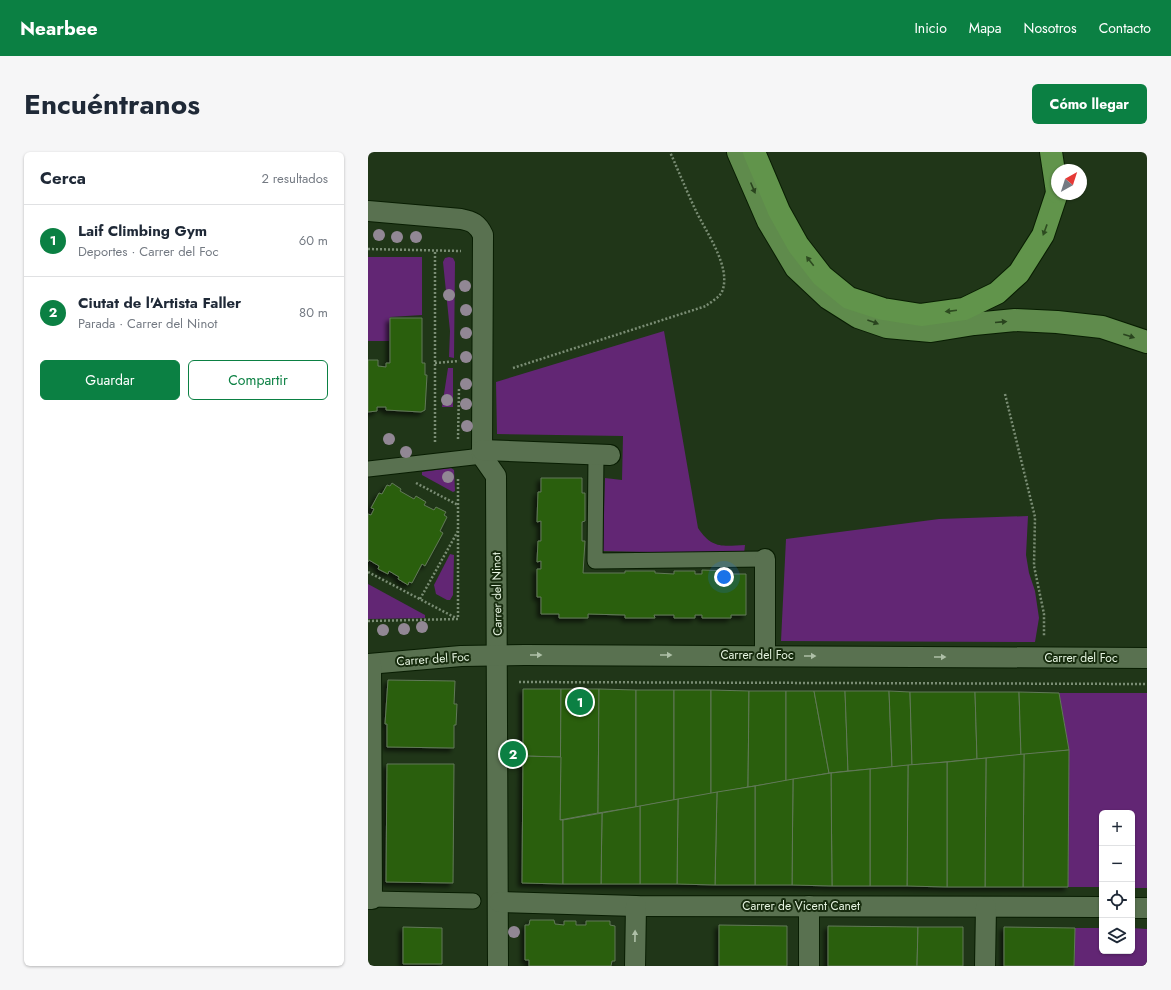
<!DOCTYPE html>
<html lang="es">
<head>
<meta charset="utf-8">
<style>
	:root { --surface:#fff; --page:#f6f6f7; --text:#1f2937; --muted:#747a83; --line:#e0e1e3; --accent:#0b8043 }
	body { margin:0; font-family:Jost,sans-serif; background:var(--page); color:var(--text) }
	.controls { position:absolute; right:12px; bottom:12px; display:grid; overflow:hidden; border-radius:6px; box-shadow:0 1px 3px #0004 }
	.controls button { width:36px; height:36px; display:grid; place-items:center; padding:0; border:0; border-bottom:1px solid var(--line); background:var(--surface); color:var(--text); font:20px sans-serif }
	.compass { position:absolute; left:683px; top:12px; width:36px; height:36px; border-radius:50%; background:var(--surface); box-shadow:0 1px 3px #0004; rotate:39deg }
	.you { position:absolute; left:356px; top:425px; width:14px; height:14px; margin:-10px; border:3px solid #fff; border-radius:50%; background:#1a73e8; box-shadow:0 0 0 6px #1a73e833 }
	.badge { display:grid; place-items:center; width:26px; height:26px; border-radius:50%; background:var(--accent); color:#fff; font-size:13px; font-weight:700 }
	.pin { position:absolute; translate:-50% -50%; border:2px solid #fff; box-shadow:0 1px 4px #0006 }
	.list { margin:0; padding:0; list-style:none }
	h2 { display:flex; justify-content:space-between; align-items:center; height:52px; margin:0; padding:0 16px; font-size:17px }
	h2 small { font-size:13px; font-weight:400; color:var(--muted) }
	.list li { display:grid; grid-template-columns:26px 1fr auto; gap:12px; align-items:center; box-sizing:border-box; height:72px; padding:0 16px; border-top:1px solid var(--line) }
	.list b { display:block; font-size:15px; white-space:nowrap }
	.list p { margin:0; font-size:13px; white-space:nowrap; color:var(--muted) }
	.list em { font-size:13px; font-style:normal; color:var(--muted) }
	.actions { display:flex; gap:8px; padding:12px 16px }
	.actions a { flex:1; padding:9px 0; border:1px solid var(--accent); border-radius:6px; text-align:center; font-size:14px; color:var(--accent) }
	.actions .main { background:var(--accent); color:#fff }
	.icon { flex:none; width:22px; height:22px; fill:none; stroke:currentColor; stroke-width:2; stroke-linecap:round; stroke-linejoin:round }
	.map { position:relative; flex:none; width:779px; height:814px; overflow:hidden; border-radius:6px }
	header { display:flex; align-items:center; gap:24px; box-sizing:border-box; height:56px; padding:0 20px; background:var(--accent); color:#fff }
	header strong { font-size:19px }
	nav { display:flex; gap:22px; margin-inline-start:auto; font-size:14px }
	.intro { display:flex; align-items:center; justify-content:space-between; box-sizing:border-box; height:96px; padding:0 24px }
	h1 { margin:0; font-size:28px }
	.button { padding:10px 18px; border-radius:6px; background:var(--accent); color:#fff; font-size:14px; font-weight:700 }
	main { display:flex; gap:24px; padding:0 24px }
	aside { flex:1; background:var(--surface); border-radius:6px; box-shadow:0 1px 3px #0004 }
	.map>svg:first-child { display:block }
</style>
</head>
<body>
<header>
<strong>Nearbee</strong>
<nav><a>Inicio</a><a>Mapa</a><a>Nosotros</a><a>Contacto</a></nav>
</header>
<div class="intro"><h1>Encuéntranos</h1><a class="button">Cómo llegar</a></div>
<main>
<aside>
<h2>Cerca<small>2 resultados</small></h2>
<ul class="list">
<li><span class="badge">1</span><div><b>Laif Climbing Gym</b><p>Deportes · Carrer del Foc</p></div><em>60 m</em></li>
<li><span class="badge">2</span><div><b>Ciutat de l'Artista Faller</b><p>Parada · Carrer del Ninot</p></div><em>80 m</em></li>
</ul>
<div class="actions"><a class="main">Guardar</a><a>Compartir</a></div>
</aside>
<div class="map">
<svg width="779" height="814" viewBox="0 0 779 814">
	<defs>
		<filter id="shadow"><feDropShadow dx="-3.5" dy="3.5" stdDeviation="2" flood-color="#0009"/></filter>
	</defs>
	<rect width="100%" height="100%" fill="#203618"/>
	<g fill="#622674">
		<path d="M0 105H54V163L22 165 21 189H0Z"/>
		<path d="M81 105 85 106 87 110 86 206 81 205 82 179 75 110 77 106Z"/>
		<path d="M296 179 330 376C344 397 354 394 377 393L376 402 235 399 237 326 254 328 255 284 129 282 128 230Z"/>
		<path d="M80 216H85V255H74Z"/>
		<path d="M83 316 86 318 87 339 85 340 54 323V320Z"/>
		<path d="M660 364 658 403 661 421 667 439 671 466 667 490 413 489 418 387 571 367Z"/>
		<path d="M82 402 86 403 85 443 82 448H79L68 442 66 433Z"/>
		<path d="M0 432 57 463V466L0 467Z"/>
		<path d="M691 541H779V736H764V661H734V735H700L701 598Z"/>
		<path d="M707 776H734V799H764V776L779 777V814H706Z"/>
	</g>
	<g fill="#2a5f0c" stroke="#617958" filter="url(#shadow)">
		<path d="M22 166H54V211H57V223H59L57 258 53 260 18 258V255H9V259L0 260V208H10V214L18 215V211H22Z"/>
		<path d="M173 326H214V341H217V369L214 370V389H217L215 421H257V419H287V421L306 422V419H327V422H334V418L364 419V422H378V463H363V466H334V463H327V466H306V463H286L287 466H257V463L220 462V466H191V462H173V445H169V417H173V409L169 410 170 389H173V369L169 370 170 340H173Z"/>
		<path d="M24 331 33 337 32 339 46 347 48 344 58 350 56 353 66 358 68 355 78 360 76 363 79 365 72 379 75 381 57 414 54 412 44 431 41 430 40 433 30 427 31 425 21 419 20 422 10 417 11 414 1 408 0 410V362L3 363 6 357 3 356 11 341 14 342 19 333 22 334Z"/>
		<path d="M20 528 87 529 86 552H89L88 573H86V596L19 595V572H17Z"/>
		<path d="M155 537H193V605L155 604Z"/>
		<path d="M193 537H231L230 661 192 668Z"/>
		<path d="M231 537 268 538V655L230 661Z"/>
		<path d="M268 538H306V648L268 655Z"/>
		<path d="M306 538H343V642L306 648Z"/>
		<path d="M343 538 381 539 380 635 343 642Z"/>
		<path d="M381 539H418V629L380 635Z"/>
		<path d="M418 539H446L461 621 418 629Z"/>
		<path d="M446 539H477L480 619 461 621Z"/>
		<path d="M477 539H521L524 615 480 619Z"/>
		<path d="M521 539 542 540 544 613 524 615Z"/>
		<path d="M542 540H607L609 607 544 613Z"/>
		<path d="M607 540H651L653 603 609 607Z"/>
		<path d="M651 540 691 541 701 598 653 603Z"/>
		<path d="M701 598 700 735H655L656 602Z"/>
		<path d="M656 602 655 735H617L618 606Z"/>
		<path d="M155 604 193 605 192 668H195V732L154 731Z"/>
		<path d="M618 606 617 735H579V610Z"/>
		<path d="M579 610V735L539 734 540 613Z"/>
		<path d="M19 612H86L85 731 18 730Z"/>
		<path d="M540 613 539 734H502V617Z"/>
		<path d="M502 617V734H464L463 621Z"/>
		<path d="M463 621 464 734 424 733 425 627Z"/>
		<path d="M425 627 424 733H387V634Z"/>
		<path d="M387 634V733H347L349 640Z"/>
		<path d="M349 640 347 733 309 732 310 647Z"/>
		<path d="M310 647 309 732H272V654Z"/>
		<path d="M272 654V732H233L234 661Z"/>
		<path d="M234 661 233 732H195V668Z"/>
		<path d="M162 768H186L187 772 196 773V769H208V773H218V769H242V773L247 774V809H244L243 814H161V808H157V773H161Z"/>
		<path d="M351 773 419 774V814H351Z"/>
		<path d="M460 774 550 775 549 814H460Z"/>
		<path d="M35 775 74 776V812H35Z"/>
		<path d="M550 775H595V814H549Z"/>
		<path d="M636 775 707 776 706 814H636Z"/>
	</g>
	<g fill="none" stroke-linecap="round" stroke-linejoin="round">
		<g stroke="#081d02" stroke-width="17">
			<g id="pedestrian">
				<path d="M228 302 227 409 397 407"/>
				<path d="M0 317 114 304"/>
				<path d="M4 747 105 749"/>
			</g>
		</g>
		<g stroke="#081d02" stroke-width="22">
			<g id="minor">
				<path d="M0 59 93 67C104 69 110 72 115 83L114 304 128 324 130 814"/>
				<path d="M114 298 242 303"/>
				<path d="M397 407V503"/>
				<path d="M0 512 93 504 157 503 779 506"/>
				<path d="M0 747H4L3 512"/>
				<path d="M131 750 268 754 734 755"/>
				<path d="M764 756H779"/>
				<path d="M267 814 268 754"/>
				<path d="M441 814V754"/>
				<path d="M617 814 618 755"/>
			</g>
		</g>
		<g stroke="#081d02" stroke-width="24">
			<path id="primary" d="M370 0 400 69 428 116 460 146 490 165 519 175 563 179 606 172 647 168 689 170 734 175 779 190"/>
		</g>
		<g stroke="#081d02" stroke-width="24">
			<g id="trunk">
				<path d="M386 0 411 59 430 93 454 124 481 146 515 157 553 163 596 157 629 141 651 121 675 83 689 41"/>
				<path d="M683 0 689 40"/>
			</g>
		</g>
		<g stroke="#7a8d74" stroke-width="2.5" stroke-dasharray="2 2" stroke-linecap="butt">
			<path d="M0 97 93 99"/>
			<path d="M67 211 91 209"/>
			<path d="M145 216 338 154C344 149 353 145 355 137 362 113 338 80 328 59 319 40 311 20 302 0"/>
			<path d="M637 242 667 365 666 414 676 462V484"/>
			<path d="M90 287 91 236"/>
			<path d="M67 290V98"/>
			<path d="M48 331 90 353"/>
			<path d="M0 420 88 466"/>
			<path d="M52 447 90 379"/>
			<path d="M0 469 90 467V326"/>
			<path d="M151 530 779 532"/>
		</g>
		<use href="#pedestrian" stroke="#597150" stroke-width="15"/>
		<use href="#minor" stroke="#597150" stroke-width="20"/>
		<use href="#primary" stroke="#5f8b4c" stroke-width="22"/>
		<use href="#trunk" stroke="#61944b" stroke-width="22"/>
	</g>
	<g fill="#918794">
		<circle cx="11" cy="83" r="6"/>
		<circle cx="29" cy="85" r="6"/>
		<circle cx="48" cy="85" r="6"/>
		<circle cx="97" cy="134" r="6"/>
		<circle cx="81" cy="143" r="6"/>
		<circle cx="98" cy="158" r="6"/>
		<circle cx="98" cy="181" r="6"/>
		<circle cx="98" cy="205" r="6"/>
		<circle cx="98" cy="232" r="6"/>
		<circle cx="79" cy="248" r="6"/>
		<circle cx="98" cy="252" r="6"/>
		<circle cx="99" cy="274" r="6"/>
		<circle cx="21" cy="287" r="6"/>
		<circle cx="38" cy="300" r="6"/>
		<circle cx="80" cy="325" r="6"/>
		<circle cx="54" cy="475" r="6"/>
		<circle cx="36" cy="477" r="6"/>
		<circle cx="15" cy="478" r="6"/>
		<circle cx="146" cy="780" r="6"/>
	</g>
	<defs><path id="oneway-solid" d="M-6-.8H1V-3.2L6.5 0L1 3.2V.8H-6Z"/></defs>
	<g fill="#29441e">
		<use href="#oneway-solid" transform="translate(385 36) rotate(67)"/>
		<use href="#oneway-solid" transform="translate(505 170) rotate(20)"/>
		<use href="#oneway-solid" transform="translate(633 170) rotate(-5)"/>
		<use href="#oneway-solid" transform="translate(761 184) rotate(18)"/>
	</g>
	<g fill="#2d4b20">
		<use href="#oneway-solid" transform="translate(677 78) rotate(110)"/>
		<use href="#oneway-solid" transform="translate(442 109) rotate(-128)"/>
		<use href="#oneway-solid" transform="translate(583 159) rotate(173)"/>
	</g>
	<g fill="#aec0a7">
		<use href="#oneway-solid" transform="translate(168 503)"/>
		<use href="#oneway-solid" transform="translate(298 503)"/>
		<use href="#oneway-solid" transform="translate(442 504)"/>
		<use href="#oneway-solid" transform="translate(572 505)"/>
		<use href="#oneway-solid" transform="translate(267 784) rotate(-89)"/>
	</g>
	<g text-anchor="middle" stroke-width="4" stroke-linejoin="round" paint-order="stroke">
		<g font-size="12" fill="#e6f4e1" stroke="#172c0e">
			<text transform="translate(129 442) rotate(-91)" y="4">Carrer del Ninot</text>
			<text x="389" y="507">Carrer del Foc</text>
			<text x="713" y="510">Carrer del Foc</text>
			<text transform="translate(65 507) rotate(-4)" y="4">Carrer del Foc</text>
			<text x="433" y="758">Carrer de Vicent Canet</text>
		</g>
	</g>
</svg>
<div class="controls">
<button>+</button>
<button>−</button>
<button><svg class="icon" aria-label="locate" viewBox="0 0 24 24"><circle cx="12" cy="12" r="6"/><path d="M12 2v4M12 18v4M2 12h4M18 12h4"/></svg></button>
<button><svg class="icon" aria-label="layers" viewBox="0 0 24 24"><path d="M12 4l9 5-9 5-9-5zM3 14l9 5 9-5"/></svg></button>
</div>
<svg class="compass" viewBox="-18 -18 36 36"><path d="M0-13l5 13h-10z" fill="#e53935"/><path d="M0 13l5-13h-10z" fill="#747a83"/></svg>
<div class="you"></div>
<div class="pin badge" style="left:212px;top:550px">1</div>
<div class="pin badge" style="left:145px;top:602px">2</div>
</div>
</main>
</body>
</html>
